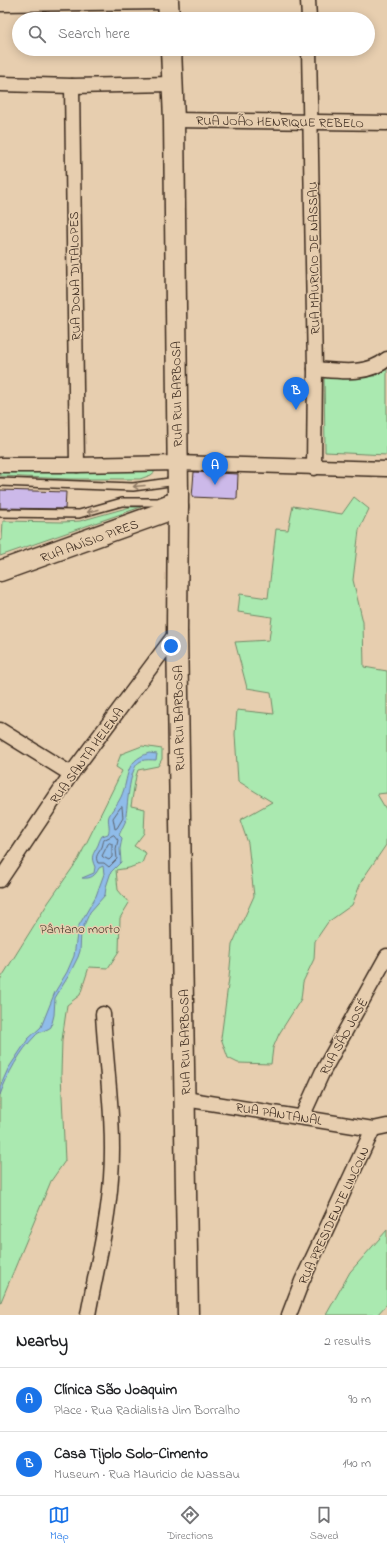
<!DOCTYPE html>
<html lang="en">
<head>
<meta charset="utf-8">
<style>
	:root { --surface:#fff; --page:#f6f6f6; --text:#202124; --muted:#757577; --line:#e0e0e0; --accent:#1a73e8 }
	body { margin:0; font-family:"Indie Flower",sans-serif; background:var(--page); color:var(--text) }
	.you { position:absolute; left:171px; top:646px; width:14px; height:14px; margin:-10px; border:3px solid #fff; border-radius:50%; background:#1a73e8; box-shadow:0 0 0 6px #1a73e833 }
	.badge { display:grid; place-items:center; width:26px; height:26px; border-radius:50%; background:var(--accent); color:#fff; font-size:13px; font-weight:700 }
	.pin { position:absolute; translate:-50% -33px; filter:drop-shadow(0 1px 2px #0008) }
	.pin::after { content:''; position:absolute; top:21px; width:14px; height:12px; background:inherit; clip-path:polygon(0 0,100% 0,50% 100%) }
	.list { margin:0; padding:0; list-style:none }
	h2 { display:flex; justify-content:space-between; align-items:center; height:52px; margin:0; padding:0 16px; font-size:17px }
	h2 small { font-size:13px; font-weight:400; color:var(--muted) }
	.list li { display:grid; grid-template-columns:26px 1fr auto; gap:12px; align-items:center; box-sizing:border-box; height:64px; padding:0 16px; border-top:1px solid var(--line) }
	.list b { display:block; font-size:15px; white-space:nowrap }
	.list p { margin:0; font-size:13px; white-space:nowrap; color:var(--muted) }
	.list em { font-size:13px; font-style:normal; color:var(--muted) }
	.icon { flex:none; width:22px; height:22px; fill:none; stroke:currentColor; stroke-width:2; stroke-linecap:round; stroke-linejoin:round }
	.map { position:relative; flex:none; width:387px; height:1315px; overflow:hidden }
	.search { position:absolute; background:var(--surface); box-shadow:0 2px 10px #0003; left:12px; right:12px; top:12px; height:44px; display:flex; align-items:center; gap:10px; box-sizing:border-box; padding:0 14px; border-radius:22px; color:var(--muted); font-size:15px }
	.sheet { height:180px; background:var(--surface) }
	nav { display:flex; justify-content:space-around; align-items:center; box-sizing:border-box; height:56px; border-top:1px solid var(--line); background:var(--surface); font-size:11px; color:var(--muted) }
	nav a { display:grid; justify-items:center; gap:2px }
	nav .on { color:var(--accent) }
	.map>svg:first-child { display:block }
</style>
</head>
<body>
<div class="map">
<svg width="387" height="1315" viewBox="0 0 387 1315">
	<rect width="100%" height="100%" fill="#e7ceaf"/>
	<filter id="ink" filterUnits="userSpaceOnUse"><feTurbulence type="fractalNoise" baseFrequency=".025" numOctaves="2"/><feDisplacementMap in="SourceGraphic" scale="8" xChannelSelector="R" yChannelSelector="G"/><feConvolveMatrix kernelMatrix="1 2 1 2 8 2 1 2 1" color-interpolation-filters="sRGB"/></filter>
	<g filter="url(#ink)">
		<g fill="#aae9b0" stroke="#728a67">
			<path d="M387 367V455L325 452 324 375 375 376Z"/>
			<path d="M164 464 151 475 140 479H70L0 476V466Z"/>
			<path d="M354 497 369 509 359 530 353 580 363 622 364 667 387 671V793L377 794 387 811 386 845 362 880 352 905 328 922 315 941 314 959 303 982 301 999 279 1034 273 1048 271 1064 238 1063 228 1058 221 1038 229 978 232 945 254 896 248 843 240 820 272 802 238 781 235 734 237 710 274 714 271 692 247 688 235 642 269 640 272 617 238 612 240 594 268 598 276 529 288 530 293 506 342 514Z"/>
			<path d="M130 507H141L0 556V540H2L3 521 63 522 80 521Z"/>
			<path d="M142 746 162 749V759L158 766 138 770 136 776 131 806 145 809 144 833 134 846 146 853 142 863 129 868 116 870 118 890 129 903 120 918 119 951 108 968 89 967 80 995 67 1005 62 1040 61 1074 65 1161 51 1181 0 1304V980L48 903 78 860 122 771 116 767 121 754Z"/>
			<path d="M387 1230V1304L377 1315H326L350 1272Z"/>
		</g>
		<path fill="#8fbce9" stroke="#6d8298" d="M149 753 157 754 156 760C152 760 145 759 141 761 129 766 128 803 126 815L127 818 119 835 122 838 120 849 121 862 111 872 106 887 105 895 90 912 81 932 80 951 78 957 69 975 55 998 54 1015 51 1027C46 1031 39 1031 35 1036 20 1051 7 1075 0 1095V1087L8 1069 28 1039 41 1027 55 992 67 972 74 956 78 927 96 896 104 874 103 866 99 868C95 876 91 879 82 878L94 873 95 867C90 856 93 855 98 845 99 842 100 839 102 836L108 834C111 828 107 821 109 816 112 809 118 804 121 797 130 777 123 762 149 753Z"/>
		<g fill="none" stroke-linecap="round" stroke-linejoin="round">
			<g stroke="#5d646f" stroke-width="1">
				<path d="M122 807 123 818 117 828 115 829 113 818 120 808Z"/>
				<path d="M114 835 118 840 116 849 117 859 109 867 104 863H98C94 856 99 853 102 847 103 844 103 842 104 840Z"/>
				<path d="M110 843 112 844V857L109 860 103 857 102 856 108 844Z"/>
			</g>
		</g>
		<g fill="#ccb9e9" stroke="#3b2a1e">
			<path d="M194 472 238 474 237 499 192 497Z"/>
			<path d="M0 490 66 492 65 509 0 508Z"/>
		</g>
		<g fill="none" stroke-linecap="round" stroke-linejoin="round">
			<g stroke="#3b2a1e" stroke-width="10">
				<g id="lane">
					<path d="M0 482 133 487 177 481"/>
					<path d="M0 513 79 514 122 502H158L176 495"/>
				</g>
			</g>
			<g stroke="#3b2a1e" stroke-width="17">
				<g id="street">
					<path d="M308 0 309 19"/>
					<path d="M0 4 168 2"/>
					<path d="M309 49 315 369 314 468"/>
					<path d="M0 84 72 86 172 84"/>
					<path d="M72 86 77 465"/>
					<path d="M174 120 387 123"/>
					<path d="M315 369C339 371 367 376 387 359"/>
					<path d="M0 465H77L177 463 387 469"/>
					<path d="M0 730 71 774"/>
					<path d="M0 880 71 774 177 632"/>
					<path d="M185 1099 373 1129 387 1126"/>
					<path d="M302 1117 322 1073 387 956"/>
					<path d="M88 1315C96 1270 108 1224 111 1178 115 1123 106 1068 103 1014"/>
					<path d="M289 1315 302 1281 373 1129"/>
				</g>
			</g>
			<g stroke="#3b2a1e" stroke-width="23">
				<g id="secondary">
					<path d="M168 0 169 19"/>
					<path d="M171 49 174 120 178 494 177 632 188 1315"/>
					<path d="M0 571 178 507"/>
				</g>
			</g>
			<use href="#lane" stroke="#e7ceaf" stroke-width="7"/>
			<use href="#street" stroke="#e7ceaf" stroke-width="14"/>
			<use href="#secondary" stroke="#e7ceaf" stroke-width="20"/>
		</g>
		<defs><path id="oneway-shaft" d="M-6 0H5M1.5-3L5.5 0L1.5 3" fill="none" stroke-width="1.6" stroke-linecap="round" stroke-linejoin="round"/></defs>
		<g stroke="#917c66">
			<use href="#oneway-shaft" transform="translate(139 486) rotate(175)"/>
			<use href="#oneway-shaft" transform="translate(93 511) rotate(166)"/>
		</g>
	</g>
	<g text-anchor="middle" stroke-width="3" stroke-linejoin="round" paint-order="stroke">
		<g font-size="13" fill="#3b2a1e" stroke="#e7ceaf">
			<text transform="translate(280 121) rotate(1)" y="5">RUA JOÃO HENRIQUE REBELO</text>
			<text transform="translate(313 258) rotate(-91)" y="5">RUA MAURICIO DE NASSAU</text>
			<text transform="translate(74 276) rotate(-91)" y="5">RUA DONA DITALOPES</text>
			<text transform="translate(176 394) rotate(-91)" y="5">RUA RUI BARBOSA</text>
			<text transform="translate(89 540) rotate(-20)" y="5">RUA ANÍSIO PIRES</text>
			<text transform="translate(178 718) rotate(-91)" y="5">RUA RUI BARBOSA</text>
			<text transform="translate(86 755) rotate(-54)" y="5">RUA SANTA HELENA</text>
			<text transform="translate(343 1036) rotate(-61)" y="5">RUA SÃO JOSÉ</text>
			<text transform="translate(184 1042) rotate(-91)" y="5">RUA RUI BARBOSA</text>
			<text transform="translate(279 1113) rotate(9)" y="5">RUA PANTANAL</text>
			<text transform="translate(333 1215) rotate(-65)" y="5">RUA PRESIDENTE LINCOLN</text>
		</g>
		<g font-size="13" fill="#463d2d" stroke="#e7ceaf">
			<text x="80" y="933">Pântano morto</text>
		</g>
	</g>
</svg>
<div class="you"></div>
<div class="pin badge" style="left:215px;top:485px">A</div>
<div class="pin badge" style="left:296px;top:410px">B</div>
<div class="search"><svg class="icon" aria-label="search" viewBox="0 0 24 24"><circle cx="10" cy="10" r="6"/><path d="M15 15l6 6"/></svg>Search here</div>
</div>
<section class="sheet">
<h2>Nearby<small>2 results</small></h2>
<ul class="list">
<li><span class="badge">A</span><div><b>Clínica São Joaquim</b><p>Place · Rua Radialista Jim Borralho</p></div><em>90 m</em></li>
<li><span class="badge">B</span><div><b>Casa Tijolo Solo-Cimento</b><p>Museum · Rua Mauricio de Nassau</p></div><em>140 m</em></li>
</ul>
</section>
<nav>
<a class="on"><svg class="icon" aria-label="map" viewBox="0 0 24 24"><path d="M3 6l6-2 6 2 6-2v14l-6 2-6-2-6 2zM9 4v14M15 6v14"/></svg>Map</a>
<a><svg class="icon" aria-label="directions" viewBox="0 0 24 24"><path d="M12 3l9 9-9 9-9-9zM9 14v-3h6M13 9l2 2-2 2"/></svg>Directions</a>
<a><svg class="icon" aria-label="saved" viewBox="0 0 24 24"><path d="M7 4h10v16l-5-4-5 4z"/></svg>Saved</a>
</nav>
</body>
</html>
